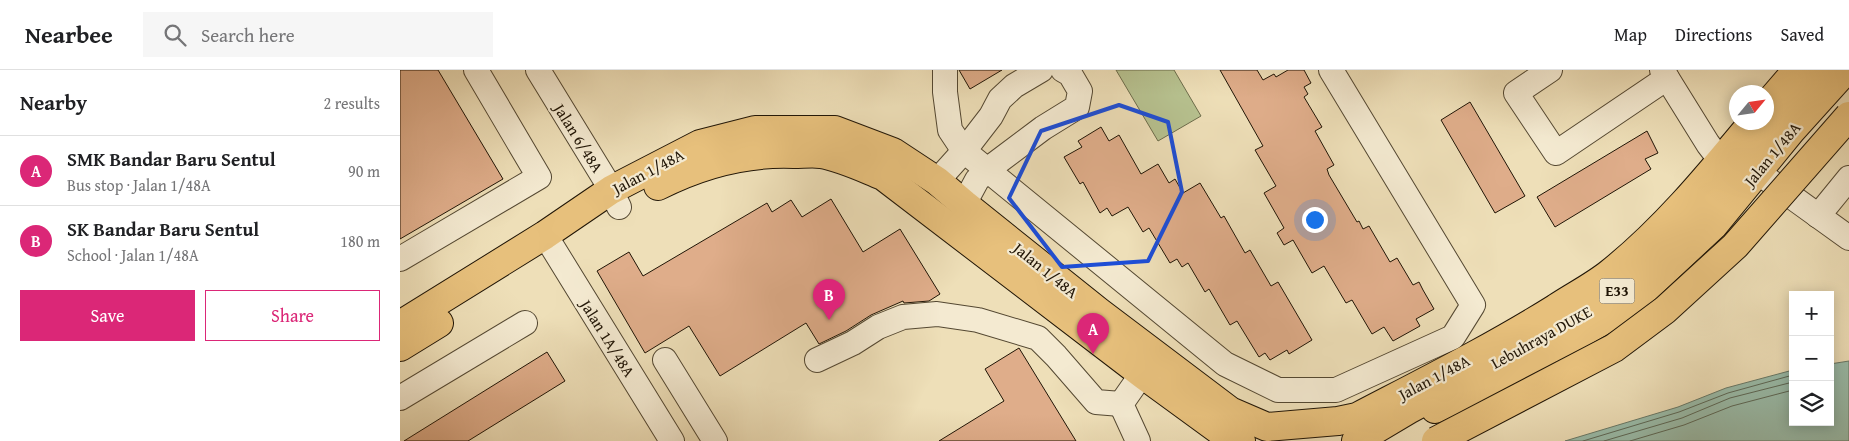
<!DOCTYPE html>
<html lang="en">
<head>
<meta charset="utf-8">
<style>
	:root { --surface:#fff; --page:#f6f6f6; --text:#202124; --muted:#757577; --line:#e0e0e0; --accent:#db2777 }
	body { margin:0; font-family:"Gentium Book Plus",serif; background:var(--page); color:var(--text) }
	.controls { position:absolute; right:15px; bottom:15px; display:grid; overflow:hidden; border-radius:0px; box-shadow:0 2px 12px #0003 }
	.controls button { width:45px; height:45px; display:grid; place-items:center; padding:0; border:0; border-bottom:1px solid var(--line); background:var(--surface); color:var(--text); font:25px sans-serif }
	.compass { position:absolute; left:1329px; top:15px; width:45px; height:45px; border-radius:50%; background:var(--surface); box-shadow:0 2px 12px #0003; rotate:61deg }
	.you { position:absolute; left:914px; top:149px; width:18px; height:18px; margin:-12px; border:4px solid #fff; border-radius:50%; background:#1a73e8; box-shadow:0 0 0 8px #1a73e833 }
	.badge { display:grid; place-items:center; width:32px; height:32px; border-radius:50%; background:var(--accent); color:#fff; font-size:16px; font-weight:700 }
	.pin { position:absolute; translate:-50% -41px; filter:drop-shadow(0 1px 2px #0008) }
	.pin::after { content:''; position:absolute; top:26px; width:18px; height:15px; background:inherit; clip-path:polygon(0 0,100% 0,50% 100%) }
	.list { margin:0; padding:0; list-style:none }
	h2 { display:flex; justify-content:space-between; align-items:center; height:65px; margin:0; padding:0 20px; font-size:21px }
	h2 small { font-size:16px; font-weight:400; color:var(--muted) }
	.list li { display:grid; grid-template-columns:32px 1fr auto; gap:15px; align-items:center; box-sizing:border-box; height:70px; padding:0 20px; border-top:1px solid var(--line) }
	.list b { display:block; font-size:19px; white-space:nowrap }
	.list p { margin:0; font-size:16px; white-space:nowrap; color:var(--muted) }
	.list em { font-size:16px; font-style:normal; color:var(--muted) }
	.actions { display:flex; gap:10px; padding:15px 20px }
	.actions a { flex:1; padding:11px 0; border:1px solid var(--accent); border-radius:0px; text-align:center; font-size:18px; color:var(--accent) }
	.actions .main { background:var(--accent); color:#fff }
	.icon { flex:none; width:28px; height:28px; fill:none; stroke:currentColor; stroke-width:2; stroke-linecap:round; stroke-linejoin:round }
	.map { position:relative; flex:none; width:1449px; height:371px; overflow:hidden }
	header { display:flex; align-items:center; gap:30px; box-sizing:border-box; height:70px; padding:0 25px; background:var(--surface); border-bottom:1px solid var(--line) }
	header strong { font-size:24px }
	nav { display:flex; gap:28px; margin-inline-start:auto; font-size:18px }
	.search { width:350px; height:45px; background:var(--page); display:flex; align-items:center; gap:12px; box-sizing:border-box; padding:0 18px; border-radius:0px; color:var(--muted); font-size:19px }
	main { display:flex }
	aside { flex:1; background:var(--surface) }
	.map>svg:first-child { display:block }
</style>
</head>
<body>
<header>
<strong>Nearbee</strong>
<div class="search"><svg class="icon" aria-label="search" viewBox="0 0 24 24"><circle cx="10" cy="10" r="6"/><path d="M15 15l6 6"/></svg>Search here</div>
<nav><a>Map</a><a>Directions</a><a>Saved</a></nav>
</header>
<main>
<aside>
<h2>Nearby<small>2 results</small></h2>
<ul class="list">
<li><span class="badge">A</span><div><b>SMK Bandar Baru Sentul</b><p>Bus stop · Jalan 1/48A</p></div><em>90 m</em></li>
<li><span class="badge">B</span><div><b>SK Bandar Baru Sentul</b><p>School · Jalan 1/48A</p></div><em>180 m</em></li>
</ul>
<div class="actions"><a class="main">Save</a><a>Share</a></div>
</aside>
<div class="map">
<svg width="1449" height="371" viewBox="0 0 1449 371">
	<rect width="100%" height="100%" fill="#eedfb8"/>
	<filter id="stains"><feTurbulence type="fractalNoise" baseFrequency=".004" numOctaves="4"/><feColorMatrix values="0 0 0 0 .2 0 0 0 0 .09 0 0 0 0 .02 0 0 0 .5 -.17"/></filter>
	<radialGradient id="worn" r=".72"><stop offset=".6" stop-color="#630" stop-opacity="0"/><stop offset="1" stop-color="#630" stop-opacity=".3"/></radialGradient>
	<path fill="#b7c290" stroke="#6c6c4b" d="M716 0H774L801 46 758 71Z"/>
	<path fill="#9abdab" stroke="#697a69" d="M1449 291V371H1165L1278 337 1326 318 1393 300V352H1430V294Z"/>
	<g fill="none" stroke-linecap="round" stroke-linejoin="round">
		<g stroke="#5d6958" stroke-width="1">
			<path d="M1183 371 1279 342 1328 323 1393 305"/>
			<path d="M1204 371 1282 348 1330 328 1393 312"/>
			<path d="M1230 371 1284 355 1332 336 1393 320"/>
		</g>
	</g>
	<g fill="#dfad8a" stroke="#201506">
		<path d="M0 0H38L103 109 0 169Z"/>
		<path d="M559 0H602L570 19Z"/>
		<path d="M820 0H857L863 10 874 4 876 7 888 0H904L911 13 904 17 908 24 904 27 922 57 915 61 934 95 927 99 929 105 957 152 959 151 963 159 969 156 990 192 997 188 1013 215 1019 212 1023 220 1034 239 1016 249 1020 256 993 271 984 257 972 264 952 230 946 233 924 196 912 203 893 170 884 175 877 163 884 158 864 123 876 116 855 80 863 76Z"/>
		<path d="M1070 32 1125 126 1095 143 1041 50Z"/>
		<path d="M701 57 709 71 719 65 741 104 758 94 769 113 775 109 783 123 800 113 821 148 824 146 845 183 850 180 871 216 878 212 912 270 889 284 887 280 870 290 865 283 859 287 837 251 830 255 809 219 805 222 788 193 782 197 777 189 770 193 749 158 743 162 728 137 712 146 707 138 700 143 683 112 680 114 664 87 682 77 678 71Z"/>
		<path d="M1247 61 1258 83 1245 89 1251 99 1155 157 1137 127Z"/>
		<path d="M431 129 463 182 500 159 540 224 529 231 504 233 503 231 471 245 446 261 419 274 406 253 320 306 289 256 245 283 197 201 229 182 243 206 367 133 372 142 391 130 402 147Z"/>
		<path d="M619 278 676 371H539L604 331 585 299Z"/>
		<path d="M147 282 165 311 68 371H4Z"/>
	</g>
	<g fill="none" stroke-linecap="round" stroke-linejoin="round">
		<g stroke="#544832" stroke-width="26">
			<g id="minor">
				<path d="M138 0 206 111 219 137"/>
				<path d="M545 0V22L550 60 564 81 825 294 878 320H936L1053 267 1073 235 931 0"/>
				<path d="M1150 0 1116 23 1156 83 1267 8"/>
				<path d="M1262 0 1308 74 1321 91"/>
				<path d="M1356 101 1449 168"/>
				<path d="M537 111 564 81 591 46 600 29 614 16 641 0"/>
				<path d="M564 134 577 110 587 100 643 58 677 37 680 21 670 4 663 0"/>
				<path d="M1418 146 1449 108"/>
				<path d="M145 165 272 371"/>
				<path d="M0 189 139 107 76 0"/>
				<path d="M265 290 315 371"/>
				<path d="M417 290 453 273 478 257 503 247 537 244 578 250 638 268 656 286 696 332 721 334"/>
				<path d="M0 328 125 253"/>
				<path d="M738 371 721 334 742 304"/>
			</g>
		</g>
		<g stroke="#201506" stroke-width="30">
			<g id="major">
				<path d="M1366 36 1397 0"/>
				<path d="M258 116C301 94 346 82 394 84 403 84 413 83 421 84 443 88 463 98 483 106L742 304 823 363 841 371"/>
				<path d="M0 255 145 165 211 120 300 74 355 60H435L493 82 537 111 564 134 699 242 830 341 867 357 938 351 957 347C1024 312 1092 278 1156 238 1174 226 1194 216 1210 203 1264 160 1309 105 1353 52"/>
				<path d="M0 277 39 253"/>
				<path d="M1035 339 1128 294 1225 238 1314 155 1391 61 1446 0"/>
			</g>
		</g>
		<g stroke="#201506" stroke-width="30">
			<path id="highway" d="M956 371 1008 340 1181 247 1259 190 1422 0"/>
		</g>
		<use href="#minor" stroke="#f4ead1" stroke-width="24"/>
		<use href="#major" stroke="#e7c07c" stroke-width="28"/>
		<use href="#highway" stroke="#e7c07c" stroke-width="28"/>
		<g stroke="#201506" stroke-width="30" stroke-linecap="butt">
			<path id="highway-bridge" d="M1036 371 1214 278 1265 240 1335 176 1449 46"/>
		</g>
		<use href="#highway-bridge" stroke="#e7c07c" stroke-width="28"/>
	</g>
	<path fill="none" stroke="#1d4ed8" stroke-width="4" stroke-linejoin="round" d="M719 35 768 52 782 122 748 191 662 197 609 128 641 61Z"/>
	<g text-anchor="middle" stroke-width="4.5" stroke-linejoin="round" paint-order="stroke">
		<rect fill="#f4ead1" stroke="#605543" stroke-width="1" x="1199.5" y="208.5" width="35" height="25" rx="4"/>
		<g font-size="15" font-weight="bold" fill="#201506">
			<text x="1217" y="226">E33</text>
		</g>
		<g font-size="16" fill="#201506" stroke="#f4ead1">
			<text transform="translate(179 68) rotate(58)" y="6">Jalan 6/48A</text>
			<text transform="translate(1372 84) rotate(-50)" y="6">Jalan 1/48A</text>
			<text transform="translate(248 101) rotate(-28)" y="6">Jalan 1/48A</text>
			<text transform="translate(646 200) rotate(39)" y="6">Jalan 1/48A</text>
			<text transform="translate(1141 267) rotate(-29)" y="6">Lebuhraya DUKE</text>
			<text transform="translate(208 268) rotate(58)" y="6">Jalan 1A/48A</text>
			<text transform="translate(1034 307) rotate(-28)" y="6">Jalan 1/48A</text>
		</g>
	</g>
	<rect width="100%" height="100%" filter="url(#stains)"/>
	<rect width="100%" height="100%" fill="url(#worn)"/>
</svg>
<div class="controls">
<button>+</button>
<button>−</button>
<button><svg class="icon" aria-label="layers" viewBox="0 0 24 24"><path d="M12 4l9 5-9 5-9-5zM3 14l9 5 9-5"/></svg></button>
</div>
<svg class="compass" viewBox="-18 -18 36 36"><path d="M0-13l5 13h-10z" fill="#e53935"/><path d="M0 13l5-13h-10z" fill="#757577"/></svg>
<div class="you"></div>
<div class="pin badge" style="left:693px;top:284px">A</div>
<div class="pin badge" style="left:429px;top:250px">B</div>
</div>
</main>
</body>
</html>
